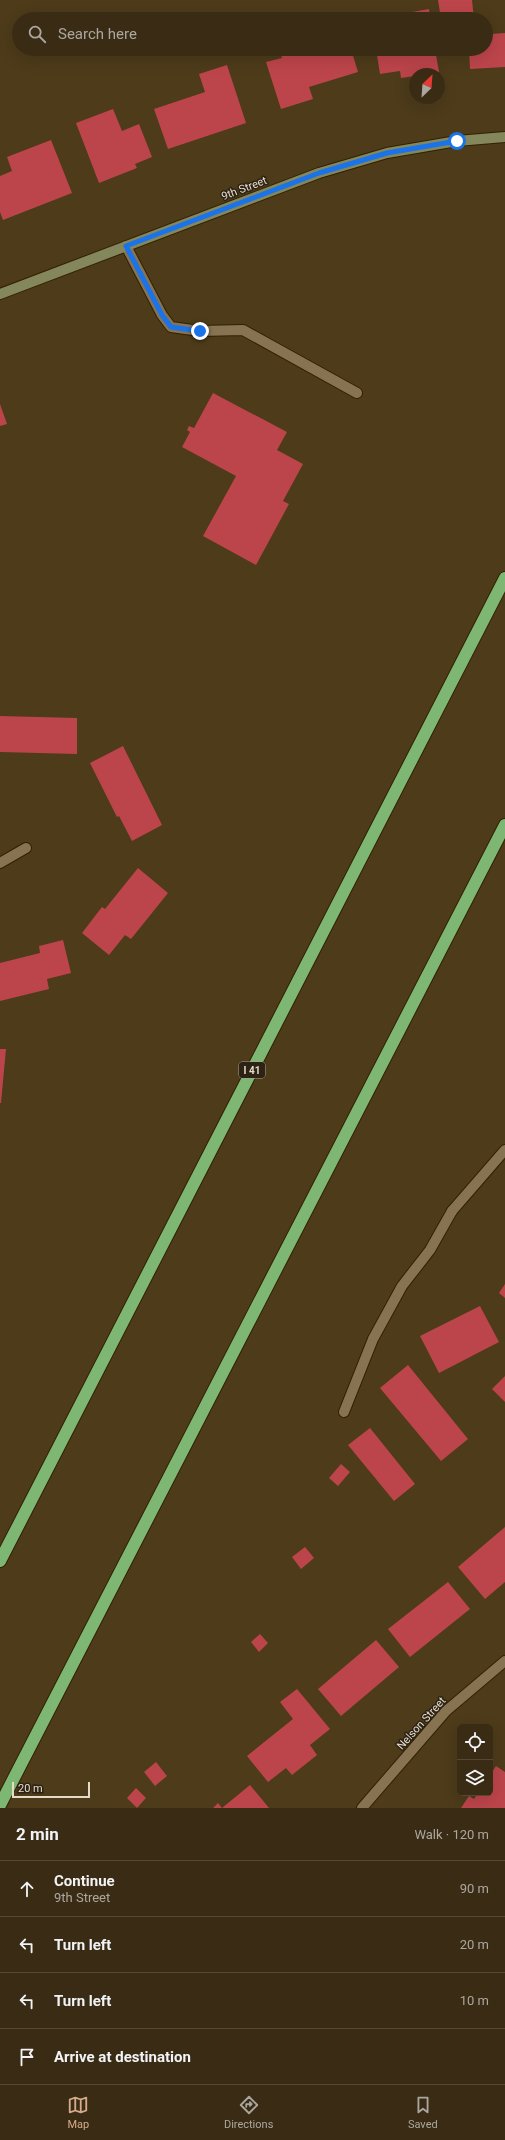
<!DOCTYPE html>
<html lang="en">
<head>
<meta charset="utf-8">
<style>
	:root { --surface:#3a2c14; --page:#41341d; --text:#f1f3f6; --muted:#aba7a0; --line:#544834; --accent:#d6ab8b }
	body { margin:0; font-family:Roboto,sans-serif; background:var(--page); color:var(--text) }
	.controls { position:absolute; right:12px; bottom:12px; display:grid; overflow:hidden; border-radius:6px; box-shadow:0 4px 16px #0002 }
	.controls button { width:36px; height:36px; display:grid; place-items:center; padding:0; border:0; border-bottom:1px solid var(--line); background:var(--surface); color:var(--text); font:20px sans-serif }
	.compass { position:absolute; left:409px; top:68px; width:36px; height:36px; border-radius:50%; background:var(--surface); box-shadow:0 4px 16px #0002; rotate:25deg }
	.scale { position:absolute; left:12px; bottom:10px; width:78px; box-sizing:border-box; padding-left:4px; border:2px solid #e6dbc9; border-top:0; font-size:11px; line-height:14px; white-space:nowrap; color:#e6dbc9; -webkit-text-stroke:3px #2c2315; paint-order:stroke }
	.stop { position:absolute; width:12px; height:12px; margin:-9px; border:3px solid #1a73e8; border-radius:50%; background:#fff }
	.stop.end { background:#1a73e8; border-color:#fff; box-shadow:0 1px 4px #0008 }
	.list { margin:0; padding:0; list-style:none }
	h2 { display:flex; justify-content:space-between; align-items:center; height:52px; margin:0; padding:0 16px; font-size:17px }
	h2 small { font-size:13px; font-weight:400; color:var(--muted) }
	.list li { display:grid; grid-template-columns:26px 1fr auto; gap:12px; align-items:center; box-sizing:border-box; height:56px; padding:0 16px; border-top:1px solid var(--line) }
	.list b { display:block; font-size:15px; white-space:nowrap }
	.list p { margin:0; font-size:13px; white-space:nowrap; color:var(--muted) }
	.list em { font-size:13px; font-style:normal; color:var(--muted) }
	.icon { flex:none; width:22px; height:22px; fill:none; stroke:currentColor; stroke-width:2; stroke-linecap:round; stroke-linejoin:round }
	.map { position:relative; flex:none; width:505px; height:1808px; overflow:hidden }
	.search { position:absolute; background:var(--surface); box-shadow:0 4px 16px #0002; left:12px; right:12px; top:12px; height:44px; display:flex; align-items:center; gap:10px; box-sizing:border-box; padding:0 14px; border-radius:22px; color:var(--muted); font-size:15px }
	.sheet { height:276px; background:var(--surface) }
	nav { display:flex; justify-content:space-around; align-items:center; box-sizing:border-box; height:56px; border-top:1px solid var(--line); background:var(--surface); font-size:11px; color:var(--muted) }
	nav a { display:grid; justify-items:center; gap:2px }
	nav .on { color:var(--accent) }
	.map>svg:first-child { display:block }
</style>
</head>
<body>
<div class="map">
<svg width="505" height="1808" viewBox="0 0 505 1808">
	<rect width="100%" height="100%" fill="#4d3b1a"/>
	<g fill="#bc454b">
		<path d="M438 0H472L474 19H441Z"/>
		<path d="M429 9 430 19H391L390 16Z"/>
		<path d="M486 32H491V34L505 33V67L470 69 469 49H486Z"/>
		<path d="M279 49H351L358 72 309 87 313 99 281 109 266 62 282 58Z"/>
		<path d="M376 49H435L439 72 415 74V76L401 78 400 71 380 74Z"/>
		<path d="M227 65 246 123 168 149 154 109 205 92 199 74Z"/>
		<path d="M113 109 122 131 139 124 152 157 135 164 137 168 99 183 76 123Z"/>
		<path d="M51 140 72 193 3 220 0 212V176L12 171 7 157Z"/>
		<path d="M213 393 287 432 277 450 303 464 283 501 289 504 256 565 203 536 236 476 182 447 190 432 187 430 189 426 194 428Z"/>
		<path d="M0 404 7 424 0 426Z"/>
		<path d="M0 716 77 718V754L0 752Z"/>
		<path d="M123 746 162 825 132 841 119 816 117 817 90 763Z"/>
		<path d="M138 868 168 893 131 939 125 935 109 955 82 933 102 907 105 909Z"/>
		<path d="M63 940 71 973 47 979 49 989 0 1001V963L40 953 39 946Z"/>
		<path d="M0 1049H6L1 1103H0Z"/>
		<path d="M505 1284V1298L499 1293Z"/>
		<path d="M480 1306 499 1342 439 1373 420 1336Z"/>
		<path d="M408 1365 468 1439 441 1461 380 1388Z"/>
		<path d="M505 1376V1402L492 1389Z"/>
		<path d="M370 1428 415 1484 394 1501 348 1445Z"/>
		<path d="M341 1464 350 1472 338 1486 329 1478Z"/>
		<path d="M505 1527V1582L485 1599 458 1567Z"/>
		<path d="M305 1547 314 1558 301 1569 292 1557Z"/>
		<path d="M448 1582 470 1609 410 1657 388 1629Z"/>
		<path d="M260 1634 268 1643 259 1652 251 1642Z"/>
		<path d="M376 1640 399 1667 341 1716 318 1689Z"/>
		<path d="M297 1689 330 1729 310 1745 317 1755 292 1775 286 1768 268 1782 247 1756 293 1719 280 1702Z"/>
		<path d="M156 1762 167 1776 155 1786 144 1772Z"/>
		<path d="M496 1766 505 1772V1808H461L469 1796 474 1799 478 1793H490V1775Z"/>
		<path d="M250 1785 269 1808H213L218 1803 222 1808Z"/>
		<path d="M136 1788 146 1798 137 1808 127 1798Z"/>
	</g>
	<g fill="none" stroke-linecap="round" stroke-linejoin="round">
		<g stroke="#322100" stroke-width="12">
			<g id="lane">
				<path d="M126 246 162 315 171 327 200 331 243 330 357 393"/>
				<path d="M344 1412 373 1339 402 1286 430 1250 452 1211"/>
			</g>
		</g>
		<g stroke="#322100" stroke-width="12">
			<g id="street">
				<path d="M0 863 26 848"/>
				<path d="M452 1211 505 1150"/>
				<path d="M362 1808 446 1711 505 1661"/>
			</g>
		</g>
		<g stroke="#322100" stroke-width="12">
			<path id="secondary" d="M0 294 319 173 387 153 457 141 505 137"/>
		</g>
		<g stroke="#322100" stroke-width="14">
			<g id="highway">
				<path d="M0 1561 505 578"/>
				<path d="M0 1805 505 825"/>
			</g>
		</g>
		<use href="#lane" stroke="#877351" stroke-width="10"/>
		<use href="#street" stroke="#877351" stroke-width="10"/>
		<use href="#secondary" stroke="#84875c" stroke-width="10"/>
		<use href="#highway" stroke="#7eb774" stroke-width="12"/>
	</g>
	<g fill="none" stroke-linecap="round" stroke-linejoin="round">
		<path stroke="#1a73e8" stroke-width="5" d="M200 331 171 327 162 315 126 246 319 173 387 153 457 141"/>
	</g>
	<g text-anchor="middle" stroke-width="3" stroke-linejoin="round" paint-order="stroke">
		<rect fill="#2c2315" stroke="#aea493" stroke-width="1" x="239" y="1062" width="26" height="16" rx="3"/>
		<g font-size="10" font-weight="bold" fill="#e6dbc9">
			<text x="252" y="1074">I 41</text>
		</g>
		<g font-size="11" fill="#e6dbc9" stroke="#2c2315">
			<text transform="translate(244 188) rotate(-21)" y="4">9th Street</text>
			<text transform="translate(421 1723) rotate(-48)" y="4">Nelson Street</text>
		</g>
	</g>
</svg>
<div class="controls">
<button><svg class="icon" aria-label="locate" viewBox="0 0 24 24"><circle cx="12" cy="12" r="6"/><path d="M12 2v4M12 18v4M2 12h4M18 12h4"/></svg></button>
<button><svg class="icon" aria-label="layers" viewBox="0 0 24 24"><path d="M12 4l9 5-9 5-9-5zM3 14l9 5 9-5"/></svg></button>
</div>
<svg class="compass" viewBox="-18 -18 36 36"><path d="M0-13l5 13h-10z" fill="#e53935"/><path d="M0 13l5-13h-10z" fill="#aba7a0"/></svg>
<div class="scale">20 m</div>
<div class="stop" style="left:457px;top:141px"></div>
<div class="stop end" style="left:200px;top:331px"></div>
<div class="search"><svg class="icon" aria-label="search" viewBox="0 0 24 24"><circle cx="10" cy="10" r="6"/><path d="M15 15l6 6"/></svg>Search here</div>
</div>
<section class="sheet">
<h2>2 min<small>Walk · 120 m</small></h2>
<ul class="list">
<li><svg class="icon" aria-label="ahead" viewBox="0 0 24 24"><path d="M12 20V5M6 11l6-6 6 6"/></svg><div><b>Continue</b><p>9th Street</p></div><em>90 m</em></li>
<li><svg class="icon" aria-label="left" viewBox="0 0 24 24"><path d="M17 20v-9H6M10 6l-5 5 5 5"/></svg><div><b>Turn left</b></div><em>20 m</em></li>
<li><svg class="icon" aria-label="left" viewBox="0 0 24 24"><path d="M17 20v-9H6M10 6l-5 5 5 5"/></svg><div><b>Turn left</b></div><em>10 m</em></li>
<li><svg class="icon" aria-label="arrive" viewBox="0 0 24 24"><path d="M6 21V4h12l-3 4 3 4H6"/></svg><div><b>Arrive at destination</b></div></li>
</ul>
</section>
<nav>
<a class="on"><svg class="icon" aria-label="map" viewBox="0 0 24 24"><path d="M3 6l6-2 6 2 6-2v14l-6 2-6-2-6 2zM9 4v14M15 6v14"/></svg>Map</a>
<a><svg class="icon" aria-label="directions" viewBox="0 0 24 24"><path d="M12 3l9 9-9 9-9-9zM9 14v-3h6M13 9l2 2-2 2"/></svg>Directions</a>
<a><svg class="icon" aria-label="saved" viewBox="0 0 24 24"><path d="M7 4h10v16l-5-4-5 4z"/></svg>Saved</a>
</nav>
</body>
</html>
